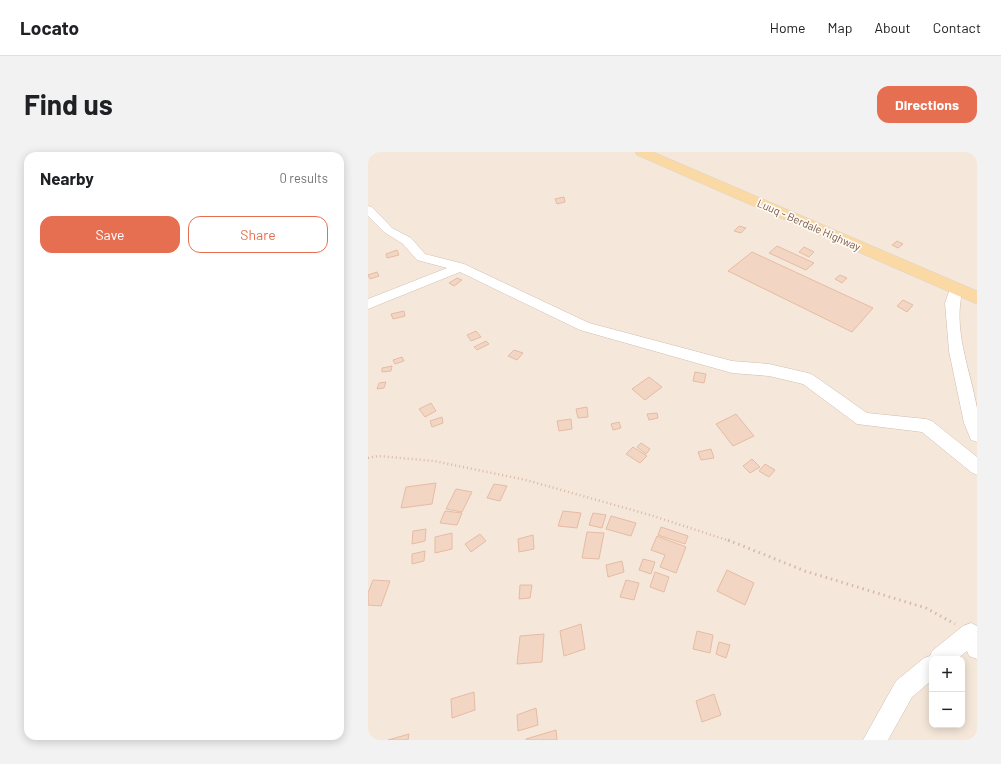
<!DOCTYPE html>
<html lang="en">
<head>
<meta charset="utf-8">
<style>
	:root { --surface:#fff; --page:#f2f2f2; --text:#202124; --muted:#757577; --line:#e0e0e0; --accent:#e76f51 }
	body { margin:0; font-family:Barlow,sans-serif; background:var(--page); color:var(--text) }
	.controls { position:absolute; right:12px; bottom:12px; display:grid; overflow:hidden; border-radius:8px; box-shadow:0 2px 10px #0003 }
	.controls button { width:36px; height:36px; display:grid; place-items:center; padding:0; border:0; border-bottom:1px solid var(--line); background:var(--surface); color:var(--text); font:20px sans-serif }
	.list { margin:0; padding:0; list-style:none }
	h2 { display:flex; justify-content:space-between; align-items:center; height:52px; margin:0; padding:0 16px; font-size:17px }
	h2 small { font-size:13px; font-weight:400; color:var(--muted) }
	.actions { display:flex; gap:8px; padding:12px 16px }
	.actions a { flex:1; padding:9px 0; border:1px solid var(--accent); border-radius:12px; text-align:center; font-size:14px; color:var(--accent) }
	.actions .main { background:var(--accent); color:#fff }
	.map { position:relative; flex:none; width:609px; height:588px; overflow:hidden; border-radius:12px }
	header { display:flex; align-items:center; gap:24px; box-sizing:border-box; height:56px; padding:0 20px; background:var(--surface); border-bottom:1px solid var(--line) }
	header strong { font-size:19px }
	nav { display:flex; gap:22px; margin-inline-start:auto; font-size:14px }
	.intro { display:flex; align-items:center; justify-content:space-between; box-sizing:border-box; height:96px; padding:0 24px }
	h1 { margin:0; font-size:28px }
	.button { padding:10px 18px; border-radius:12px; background:var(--accent); color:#fff; font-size:14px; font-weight:700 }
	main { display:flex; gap:24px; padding:0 24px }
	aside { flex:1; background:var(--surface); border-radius:12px; box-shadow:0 2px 10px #0003 }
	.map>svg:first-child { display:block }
</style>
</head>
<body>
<header>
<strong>Locato</strong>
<nav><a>Home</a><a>Map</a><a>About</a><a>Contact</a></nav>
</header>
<div class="intro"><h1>Find us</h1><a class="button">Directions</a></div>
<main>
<aside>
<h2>Nearby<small>0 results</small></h2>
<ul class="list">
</ul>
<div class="actions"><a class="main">Save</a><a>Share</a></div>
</aside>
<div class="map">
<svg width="609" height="588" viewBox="0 0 609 588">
	<rect width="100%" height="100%" fill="#fdf6ec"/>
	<path fill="#f5e8da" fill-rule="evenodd" d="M0 0H609V588H0ZM564 507H594V573H564Z"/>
	<g fill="#f3d5c3" stroke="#e6bba3">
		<path d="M196 45 197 50 189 52 187 47Z"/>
		<path d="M371 74 378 76 373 81 366 79Z"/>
		<path d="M529 89 535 92 530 96 524 93Z"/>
		<path d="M409 94 446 111 438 118 401 101Z"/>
		<path d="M436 95 446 100 441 105 431 100Z"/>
		<path d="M29 98 31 103 19 106 18 102Z"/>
		<path d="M384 100 505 156 484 180 360 119Z"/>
		<path d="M9 120 11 124 2 127 0 123Z"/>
		<path d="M472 123 479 126 474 131 467 127Z"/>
		<path d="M89 126 94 128 86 134 81 131Z"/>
		<path d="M535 148 545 153 539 160 529 154Z"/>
		<path d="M36 159 37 164 25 167 23 162Z"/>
		<path d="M108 179 113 185 103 189 99 183Z"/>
		<path d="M118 189 121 192 109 198 106 195Z"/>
		<path d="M146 198 155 201 149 208 140 204Z"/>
		<path d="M34 205 36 209 27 212 25 208Z"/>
		<path d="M24 214 23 219 14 220V216Z"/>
		<path d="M327 220 338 222 336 231 325 229Z"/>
		<path d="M281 225 294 235 277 248 264 237Z"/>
		<path d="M18 230 16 236 9 237 11 231Z"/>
		<path d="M63 251 68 259 57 265 51 257Z"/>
		<path d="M219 255 220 265 210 266 208 257Z"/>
		<path d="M289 261 290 266 281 268 279 262Z"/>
		<path d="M368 262 386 284 365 294 348 272Z"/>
		<path d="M74 265 75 271 64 275 62 269Z"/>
		<path d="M203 267 204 277 191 279 189 269Z"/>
		<path d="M251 270 253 276 245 278 243 272Z"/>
		<path d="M273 291 282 297 278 302 269 295Z"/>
		<path d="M265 295 279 304 272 311 258 302Z"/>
		<path d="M343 297 346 306 333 308 330 300Z"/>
		<path d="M384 307 392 315 382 321 375 314Z"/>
		<path d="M397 312 407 318 401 325 391 319Z"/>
		<path d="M68 331 64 352 33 356 38 335Z"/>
		<path d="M126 332 139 334 132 349 119 346Z"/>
		<path d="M88 337 104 340 94 360 78 357Z"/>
		<path d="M77 359 94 361 89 373 72 371Z"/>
		<path d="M195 359 213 361 209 376 190 374Z"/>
		<path d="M225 361 238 363 234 376 221 373Z"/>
		<path d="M243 364 268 371 263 384 238 377Z"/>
		<path d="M293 375 320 384 317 392 290 383Z"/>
		<path d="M58 377 57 389 44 392 45 379Z"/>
		<path d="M219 380 236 381 231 407 214 406Z"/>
		<path d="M84 381V397L67 401V385Z"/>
		<path d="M112 382 118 389 103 400 97 392Z"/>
		<path d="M165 383 166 397 151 400 150 387Z"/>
		<path d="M289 384 318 395 308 421 292 415 297 403 283 398Z"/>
		<path d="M57 399 56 409 44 412V402Z"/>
		<path d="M275 407 287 410 283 422 271 418Z"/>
		<path d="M254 409 256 420 240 425 238 413Z"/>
		<path d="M359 418 386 431 377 453 349 439Z"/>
		<path d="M287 420 301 425 296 440 282 435Z"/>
		<path d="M5 428 22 429 13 454 0 453V441Z"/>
		<path d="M258 428 271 431 266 448 252 445Z"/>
		<path d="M152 433H164L162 446 151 447Z"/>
		<path d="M213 472 217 497 196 504 192 479Z"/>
		<path d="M329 479 345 483 342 501 325 497Z"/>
		<path d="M176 482 174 510 149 512 152 484Z"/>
		<path d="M351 490 362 493 358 506 348 502Z"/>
		<path d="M106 540 107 558 84 566 83 547Z"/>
		<path d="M346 542 353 563 334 570 328 549Z"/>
		<path d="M168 556 170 573 150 579 149 563Z"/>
		<path d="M188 578 189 588H158V587Z"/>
		<path d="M41 582 40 588H20Z"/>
	</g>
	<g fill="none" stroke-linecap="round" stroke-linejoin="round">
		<g stroke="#d1beb0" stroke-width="1">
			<g id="minor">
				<path d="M0 54 4 55 24 76 43 86 57 102 96 112 221 171 364 209 401 212 440 221 445 223 499 261 558 267 564 269 609 305V323L603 320 554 280 489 272 435 232 401 224 364 221 212 178 92 120 0 157V147L79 116 49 108 35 92 16 80 0 64Z"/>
				<path d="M588 133 593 134 595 137C584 176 602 217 609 256 609 267 609 279 609 290L603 288 596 271 581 199 577 151 583 134Z"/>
				<path d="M603 471 609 474V507L601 504 599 499 589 507H564V528L544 545 520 588H495L528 529 556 506 562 504 564 499 595 474Z"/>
			</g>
		</g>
		<g stroke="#dad1cd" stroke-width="1">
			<path id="primary" d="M268 0H285L609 139V152L269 3Z"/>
		</g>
		<path stroke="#d9b8a5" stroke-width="2.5" stroke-dasharray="1 3" stroke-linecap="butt" d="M0 306 10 304 66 309 158 328 282 363 362 389"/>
		<path stroke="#d9b8a5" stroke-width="3" stroke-dasharray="1.5 4" stroke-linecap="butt" d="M360 388 437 419 558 456 587 472"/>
		<use href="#minor" fill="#fff" fill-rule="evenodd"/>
		<use href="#primary" fill="#fbd9a5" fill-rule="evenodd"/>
	</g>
	<g text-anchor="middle" stroke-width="3.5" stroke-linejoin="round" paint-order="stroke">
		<g font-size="11" fill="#7a5c4d" stroke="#fffaf3">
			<text transform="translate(441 73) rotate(24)" y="4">Luuq - Berdale Highway</text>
		</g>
	</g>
</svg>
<div class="controls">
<button>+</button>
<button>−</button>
</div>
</div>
</main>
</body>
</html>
